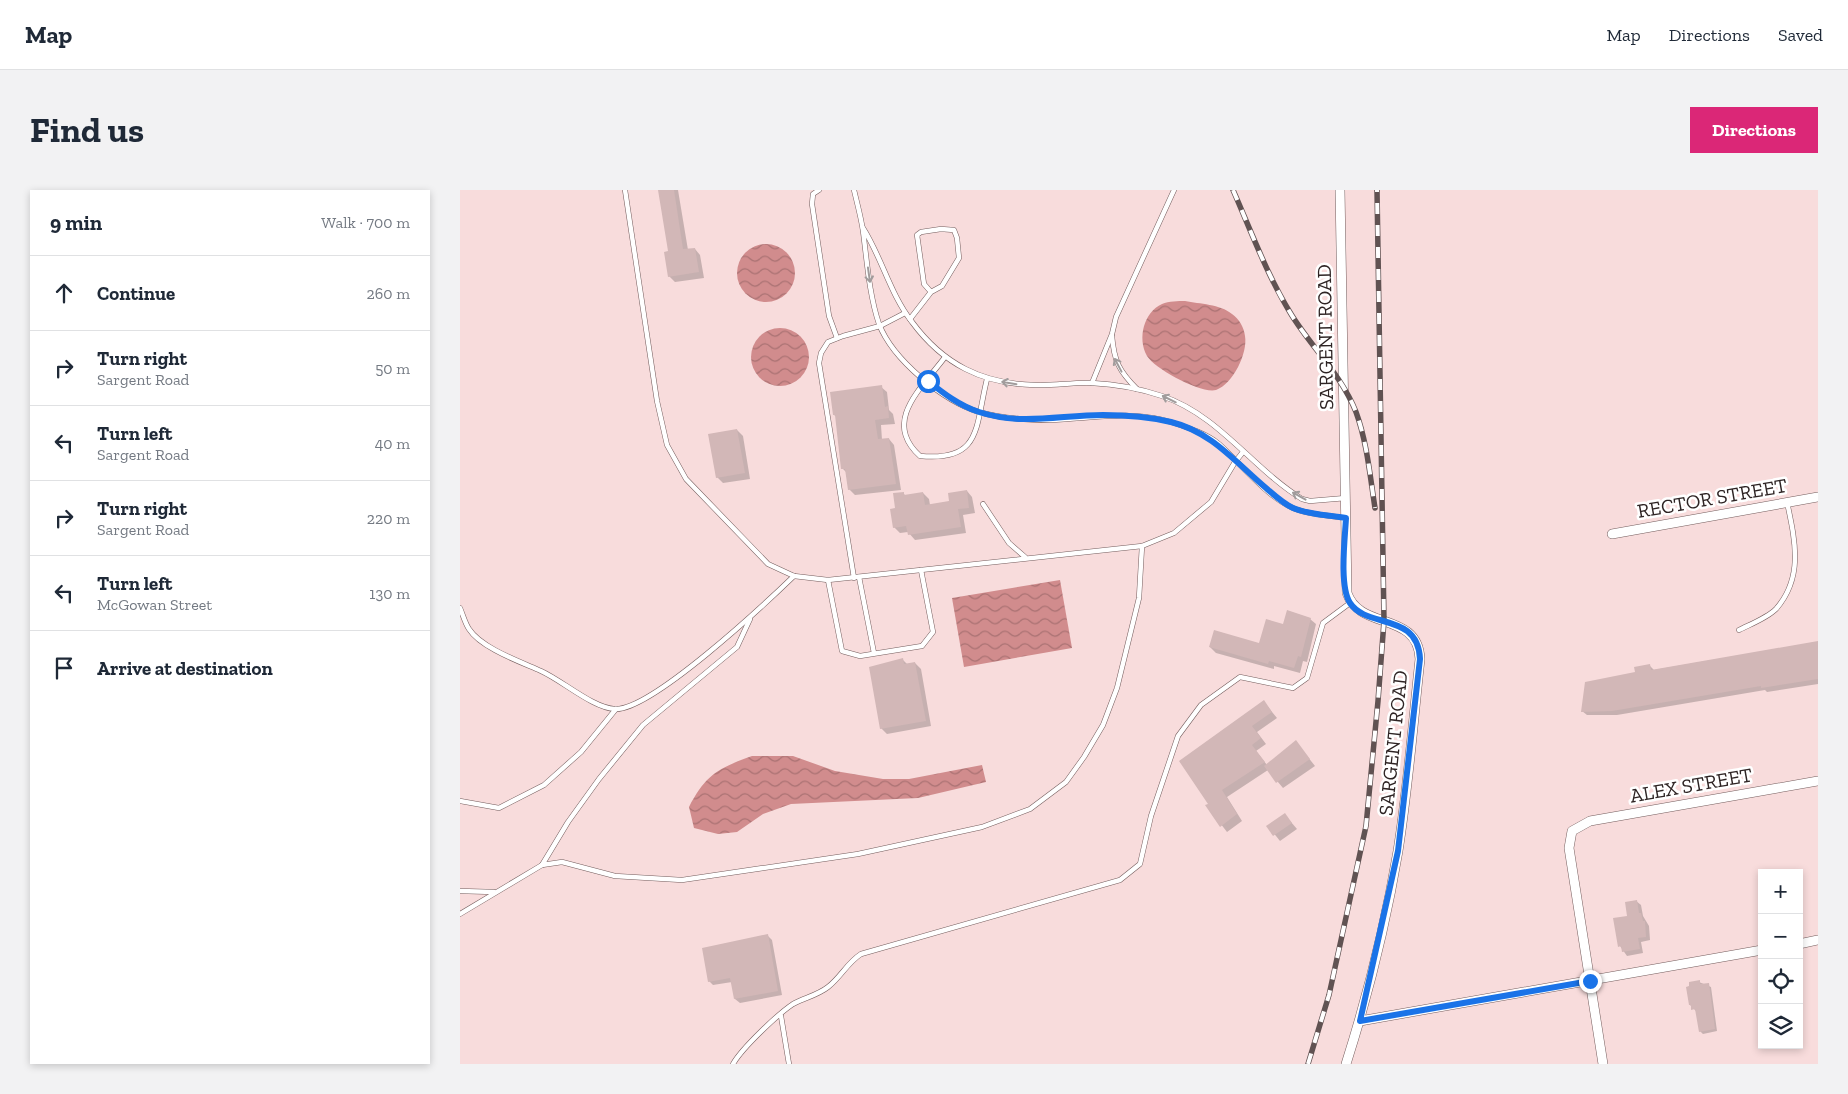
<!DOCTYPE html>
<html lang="en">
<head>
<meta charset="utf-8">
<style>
	:root { --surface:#fff; --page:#f2f2f3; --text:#1f2937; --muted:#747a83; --line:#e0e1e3; --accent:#db2777 }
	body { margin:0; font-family:"Zilla Slab",serif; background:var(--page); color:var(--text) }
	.controls { position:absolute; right:15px; bottom:15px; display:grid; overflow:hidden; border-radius:0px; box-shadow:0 2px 8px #0003 }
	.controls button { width:45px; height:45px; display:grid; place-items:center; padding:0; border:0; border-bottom:1px solid var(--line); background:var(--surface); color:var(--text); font:25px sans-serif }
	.stop { position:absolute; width:15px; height:15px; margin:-11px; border:4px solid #1a73e8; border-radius:50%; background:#fff }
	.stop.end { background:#1a73e8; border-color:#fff; box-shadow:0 1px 5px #0008 }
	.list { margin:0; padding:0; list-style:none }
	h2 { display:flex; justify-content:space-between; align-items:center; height:65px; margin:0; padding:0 20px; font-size:21px }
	h2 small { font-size:16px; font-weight:400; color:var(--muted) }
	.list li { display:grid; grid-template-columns:32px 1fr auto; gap:15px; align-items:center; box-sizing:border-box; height:75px; padding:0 20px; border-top:1px solid var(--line) }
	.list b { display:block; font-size:19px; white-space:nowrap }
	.list p { margin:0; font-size:16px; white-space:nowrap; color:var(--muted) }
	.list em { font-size:16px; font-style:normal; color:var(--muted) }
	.icon { flex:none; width:28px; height:28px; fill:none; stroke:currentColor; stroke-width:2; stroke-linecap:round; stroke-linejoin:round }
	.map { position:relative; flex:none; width:1358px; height:874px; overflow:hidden; border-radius:0px }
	header { display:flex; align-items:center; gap:30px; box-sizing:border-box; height:70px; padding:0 25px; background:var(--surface); border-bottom:1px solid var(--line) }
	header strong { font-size:24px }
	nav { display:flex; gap:28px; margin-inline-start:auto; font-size:18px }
	.intro { display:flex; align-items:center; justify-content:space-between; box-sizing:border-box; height:120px; padding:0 30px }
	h1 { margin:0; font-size:35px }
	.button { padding:12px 22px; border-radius:0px; background:var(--accent); color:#fff; font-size:18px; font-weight:700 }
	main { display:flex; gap:30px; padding:0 30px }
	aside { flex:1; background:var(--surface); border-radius:0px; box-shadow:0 2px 8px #0003 }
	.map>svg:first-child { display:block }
</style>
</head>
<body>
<header>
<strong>Map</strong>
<nav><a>Map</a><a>Directions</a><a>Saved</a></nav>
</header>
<div class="intro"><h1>Find us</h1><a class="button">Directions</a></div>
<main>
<aside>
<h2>9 min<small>Walk · 700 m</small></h2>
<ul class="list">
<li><svg class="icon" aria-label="ahead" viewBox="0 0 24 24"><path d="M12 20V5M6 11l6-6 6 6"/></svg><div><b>Continue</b></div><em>260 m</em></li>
<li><svg class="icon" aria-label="right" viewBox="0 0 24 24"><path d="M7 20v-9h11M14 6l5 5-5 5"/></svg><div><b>Turn right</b><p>Sargent Road</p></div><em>50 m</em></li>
<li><svg class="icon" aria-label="left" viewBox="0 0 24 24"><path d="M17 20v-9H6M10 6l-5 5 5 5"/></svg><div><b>Turn left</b><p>Sargent Road</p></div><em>40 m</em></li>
<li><svg class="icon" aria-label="right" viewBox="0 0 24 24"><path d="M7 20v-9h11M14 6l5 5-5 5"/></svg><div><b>Turn right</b><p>Sargent Road</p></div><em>220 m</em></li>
<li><svg class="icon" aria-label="left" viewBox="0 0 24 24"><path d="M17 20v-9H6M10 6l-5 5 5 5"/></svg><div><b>Turn left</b><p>McGowan Street</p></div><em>130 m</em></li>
<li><svg class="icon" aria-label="arrive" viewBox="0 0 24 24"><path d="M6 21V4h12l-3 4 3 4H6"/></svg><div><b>Arrive at destination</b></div></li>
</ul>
</aside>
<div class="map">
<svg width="1358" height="874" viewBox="0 0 1358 874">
	<defs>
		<pattern id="water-waves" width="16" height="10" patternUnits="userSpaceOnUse" patternTransform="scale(1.25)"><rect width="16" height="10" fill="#d18c8d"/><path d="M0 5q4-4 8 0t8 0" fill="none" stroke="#aa7273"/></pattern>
	</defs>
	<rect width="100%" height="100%" fill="#f8dcdc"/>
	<g fill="url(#water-waves)">
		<circle cx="306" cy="83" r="29"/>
		<path d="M725 111C740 114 760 114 772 124 779 129 784 137 785 146 788 163 773 194 756 200 741 204 695 179 687 166 677 148 684 122 702 114 709 111 718 111 725 111Z"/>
		<circle cx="320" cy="167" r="29"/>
		<path d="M600 390 612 458 504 477 492 408Z"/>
		<path d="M292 566H333L375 581 423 589H449L522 575 526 592 458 608 331 614 303 624 277 642 258 644 234 638 229 617C246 584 259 578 292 566Z"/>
	</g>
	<g fill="#0003">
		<path d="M200 0H218L228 60 235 59 240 65 244 88 215 92 209 86V62Z"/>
		<path d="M421 197 427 202 429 220 433 224 435 234 421 235 422 250 429 249 434 255 441 300 395 305 389 299 387 283 383 279 377 227 374 225Z"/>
		<path d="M277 240 283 246 290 289 263 293 257 287Z"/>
		<path d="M507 301 512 307 515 323 503 325 506 343 455 350 448 342 440 343 434 337 436 319 443 303 446 306 463 303 469 309 470 315 490 312Z"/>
		<path d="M850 429 856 434 847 472 843 471 840 483 814 476V479L756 463 750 457 800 455Z"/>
		<path d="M1358 452V494L1307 502 1305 500 1157 525H1127L1122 521 1190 476 1194 480Z"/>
		<path d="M443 470 447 474 455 473 461 479 471 536 427 544 421 538Z"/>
		<path d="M804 512 817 528 797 542 806 554 796 561 807 575 836 552 855 576 823 598 808 580 767 607 782 631 767 642 747 616Z"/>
		<path d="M825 625 837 639 820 651 808 636Z"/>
		<path d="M1176 711 1181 715 1183 726 1189 736 1190 750 1181 752 1183 763 1167 766 1160 756Z"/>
		<path d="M1302 726V739L1299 727Z"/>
		<path d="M308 746 312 750 322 805 280 813 275 809 272 792 253 795 249 791Z"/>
		<path d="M1239 792 1251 797 1257 841 1243 844 1240 841 1237 822 1230 815Z"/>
	</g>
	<g fill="#d2b7b7">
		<path d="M198 0H214L223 59 235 58 239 82 208 87 204 62 208 61Z"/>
		<path d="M422 195 425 217 428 216 429 228 415 230 418 249 429 248 436 294 388 300 385 279H381L375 225H373L370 202Z"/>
		<path d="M277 239 285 283 256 288 248 244Z"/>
		<path d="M507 300 509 318 498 319 501 337 448 345 446 336 433 338 430 319 435 318 433 303 444 302V305L463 302 465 315 489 311 488 303Z"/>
		<path d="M827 420 851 428 841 467 838 466 834 478 809 471 808 474 749 457 754 440 799 453 806 429 823 434Z"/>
		<path d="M1358 451V489L1301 498V496L1152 521 1121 522 1125 492 1175 482 1174 477 1190 474 1191 480Z"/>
		<path d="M443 468 444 474 455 472 466 531 420 539 409 477Z"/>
		<path d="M804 510 812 522 792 536 801 548 792 555 805 572 762 600 777 624 760 637 745 615 748 614 719 571Z"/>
		<path d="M836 550 850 569 816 593 804 576Z"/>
		<path d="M825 623 832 633 813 646 806 636Z"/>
		<path d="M1177 710 1179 723H1181L1183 731H1185L1186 747 1178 748 1180 759 1162 762 1161 756 1158 757 1153 728 1167 726 1165 712Z"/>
		<path d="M308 744 318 801 274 809 270 788 248 792 242 758Z"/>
		<path d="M1240 790V794L1249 793 1255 839 1239 842 1235 819 1231 820V815H1229L1226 797 1229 796V792Z"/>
	</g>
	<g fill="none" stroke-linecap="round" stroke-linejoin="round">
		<g stroke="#745d5d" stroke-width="5.5">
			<g id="service">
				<path d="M165 0 197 211 207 255 226 289 308 374 334 386 368 390 682 356 714 343 751 312 775 272 783 262"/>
				<path d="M359 0 353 4 352 14 369 126 377 148"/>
				<path d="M394 0C397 13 401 27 403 41 407 71 409 104 419 134 433 170 483 211 519 222 542 229 567 230 590 230 631 229 674 219 714 233 729 238 747 244 759 254 780 273 807 307 833 318 848 325 869 325 885 328"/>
				<path d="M403 38C422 68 430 104 452 132 483 174 522 194 575 195 594 196 613 192 632 193 654 194 681 199 702 206 759 225 793 279 842 309L850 311 886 308"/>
				<path d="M450 129 471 102 482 96 499 68 497 48 494 40 481 39 461 42 457 45 464 94 471 102"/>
				<path d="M652 146C654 171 659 181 677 199"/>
				<path d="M485 167C463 197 421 231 460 266 522 272 515 237 527 189"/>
				<path d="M632 193 652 144 656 127 714 0"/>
				<path d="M523 314 549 353 565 367"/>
				<path d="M399 387 414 463"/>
				<path d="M394 388 359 173 361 163 368 152 383 146 420 136 445 123"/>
				<path d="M368 390 382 461 400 466 462 456 473 442 461 380"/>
				<path d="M0 418C3 425 5 433 9 439 21 458 61 472 81 481 103 491 133 518 155 519 191 521 305 414 334 386"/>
				<path d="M1279 440C1291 434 1307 428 1316 419 1344 387 1335 350 1327 312"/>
				<path d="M0 611 39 618 84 595 121 562 156 519"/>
				<path d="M82 675 108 632 139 589 183 535 277 457 290 429"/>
				<path d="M0 701 34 702"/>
				<path d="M0 724 82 675 102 672 155 686 222 690 398 664 522 637 570 619 606 592 624 567 643 535 657 498 679 408 682 356"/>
				<path d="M321 826 329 874"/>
				<path d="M273 874C282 858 318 824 333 814 344 808 358 805 368 797 381 787 387 773 401 764L660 690 680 674 691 626 718 546 741 515 780 487 833 498 847 488 863 433 890 413"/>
			</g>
		</g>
		<g stroke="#745d5d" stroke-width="10">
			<g id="minor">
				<path d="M880 0 887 403C900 441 958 421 960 469 953 533 948 598 938 661 926 732 908 805 886 874"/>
				<path d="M1152 344 1358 307"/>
				<path d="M1339 754 1358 750"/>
				<path d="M900 831 1302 760"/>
				<path d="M1143 874 1109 658 1112 641 1130 631 1358 591"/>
			</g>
		</g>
		<use href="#service" stroke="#fff" stroke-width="4.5"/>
		<use href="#minor" stroke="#fff" stroke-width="9"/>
		<g stroke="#605252" stroke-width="5.5">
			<g id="rail">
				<path d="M773 0C791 41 807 85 831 124 851 157 881 184 896 222 907 252 910 286 915 318"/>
				<path d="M848 874 869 805 906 636 918 511 924 431 917 0"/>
			</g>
		</g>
		<use href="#rail" stroke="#fff" stroke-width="4" stroke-dasharray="11" stroke-linecap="butt"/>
	</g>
	<defs><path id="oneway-shaft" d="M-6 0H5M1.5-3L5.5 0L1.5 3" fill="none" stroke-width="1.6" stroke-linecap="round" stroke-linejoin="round" transform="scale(1.25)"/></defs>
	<g stroke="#a19c9c">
		<use href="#oneway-shaft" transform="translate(409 85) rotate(82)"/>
		<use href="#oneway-shaft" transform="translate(658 175) rotate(-118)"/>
		<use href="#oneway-shaft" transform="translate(549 193) rotate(-171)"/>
		<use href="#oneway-shaft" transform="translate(709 209) rotate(-154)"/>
		<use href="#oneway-shaft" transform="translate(839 306) rotate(-151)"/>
	</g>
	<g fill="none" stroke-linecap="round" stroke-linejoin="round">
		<path stroke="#1a73e8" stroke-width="6" d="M468 191C483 203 500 216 519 222 562 236 600 225 643 225 665 225 690 227 711 232 752 242 775 272 806 298 814 305 824 314 833 318 849 325 869 325 886 328 885 348 879 396 890 413 907 439 958 422 960 469L938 661 900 831 1130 791"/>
	</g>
	<g text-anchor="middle" stroke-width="5" stroke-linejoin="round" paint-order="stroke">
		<g font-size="20" fill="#2e2424" stroke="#fff">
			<text transform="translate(865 147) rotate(-91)" y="7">SARGENT ROAD</text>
			<text transform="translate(1252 308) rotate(-10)" y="7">RECTOR STREET</text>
			<text transform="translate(933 553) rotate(-84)" y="7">SARGENT ROAD</text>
			<text transform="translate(1231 595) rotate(-10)" y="7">ALEX STREET</text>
		</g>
	</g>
</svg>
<div class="controls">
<button>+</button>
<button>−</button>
<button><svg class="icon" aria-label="locate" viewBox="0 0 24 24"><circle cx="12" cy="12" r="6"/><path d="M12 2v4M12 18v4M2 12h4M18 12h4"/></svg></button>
<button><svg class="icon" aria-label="layers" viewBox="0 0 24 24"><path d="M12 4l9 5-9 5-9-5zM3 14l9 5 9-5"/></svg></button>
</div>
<div class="stop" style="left:468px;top:191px"></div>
<div class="stop end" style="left:1130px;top:791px"></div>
</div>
</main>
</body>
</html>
